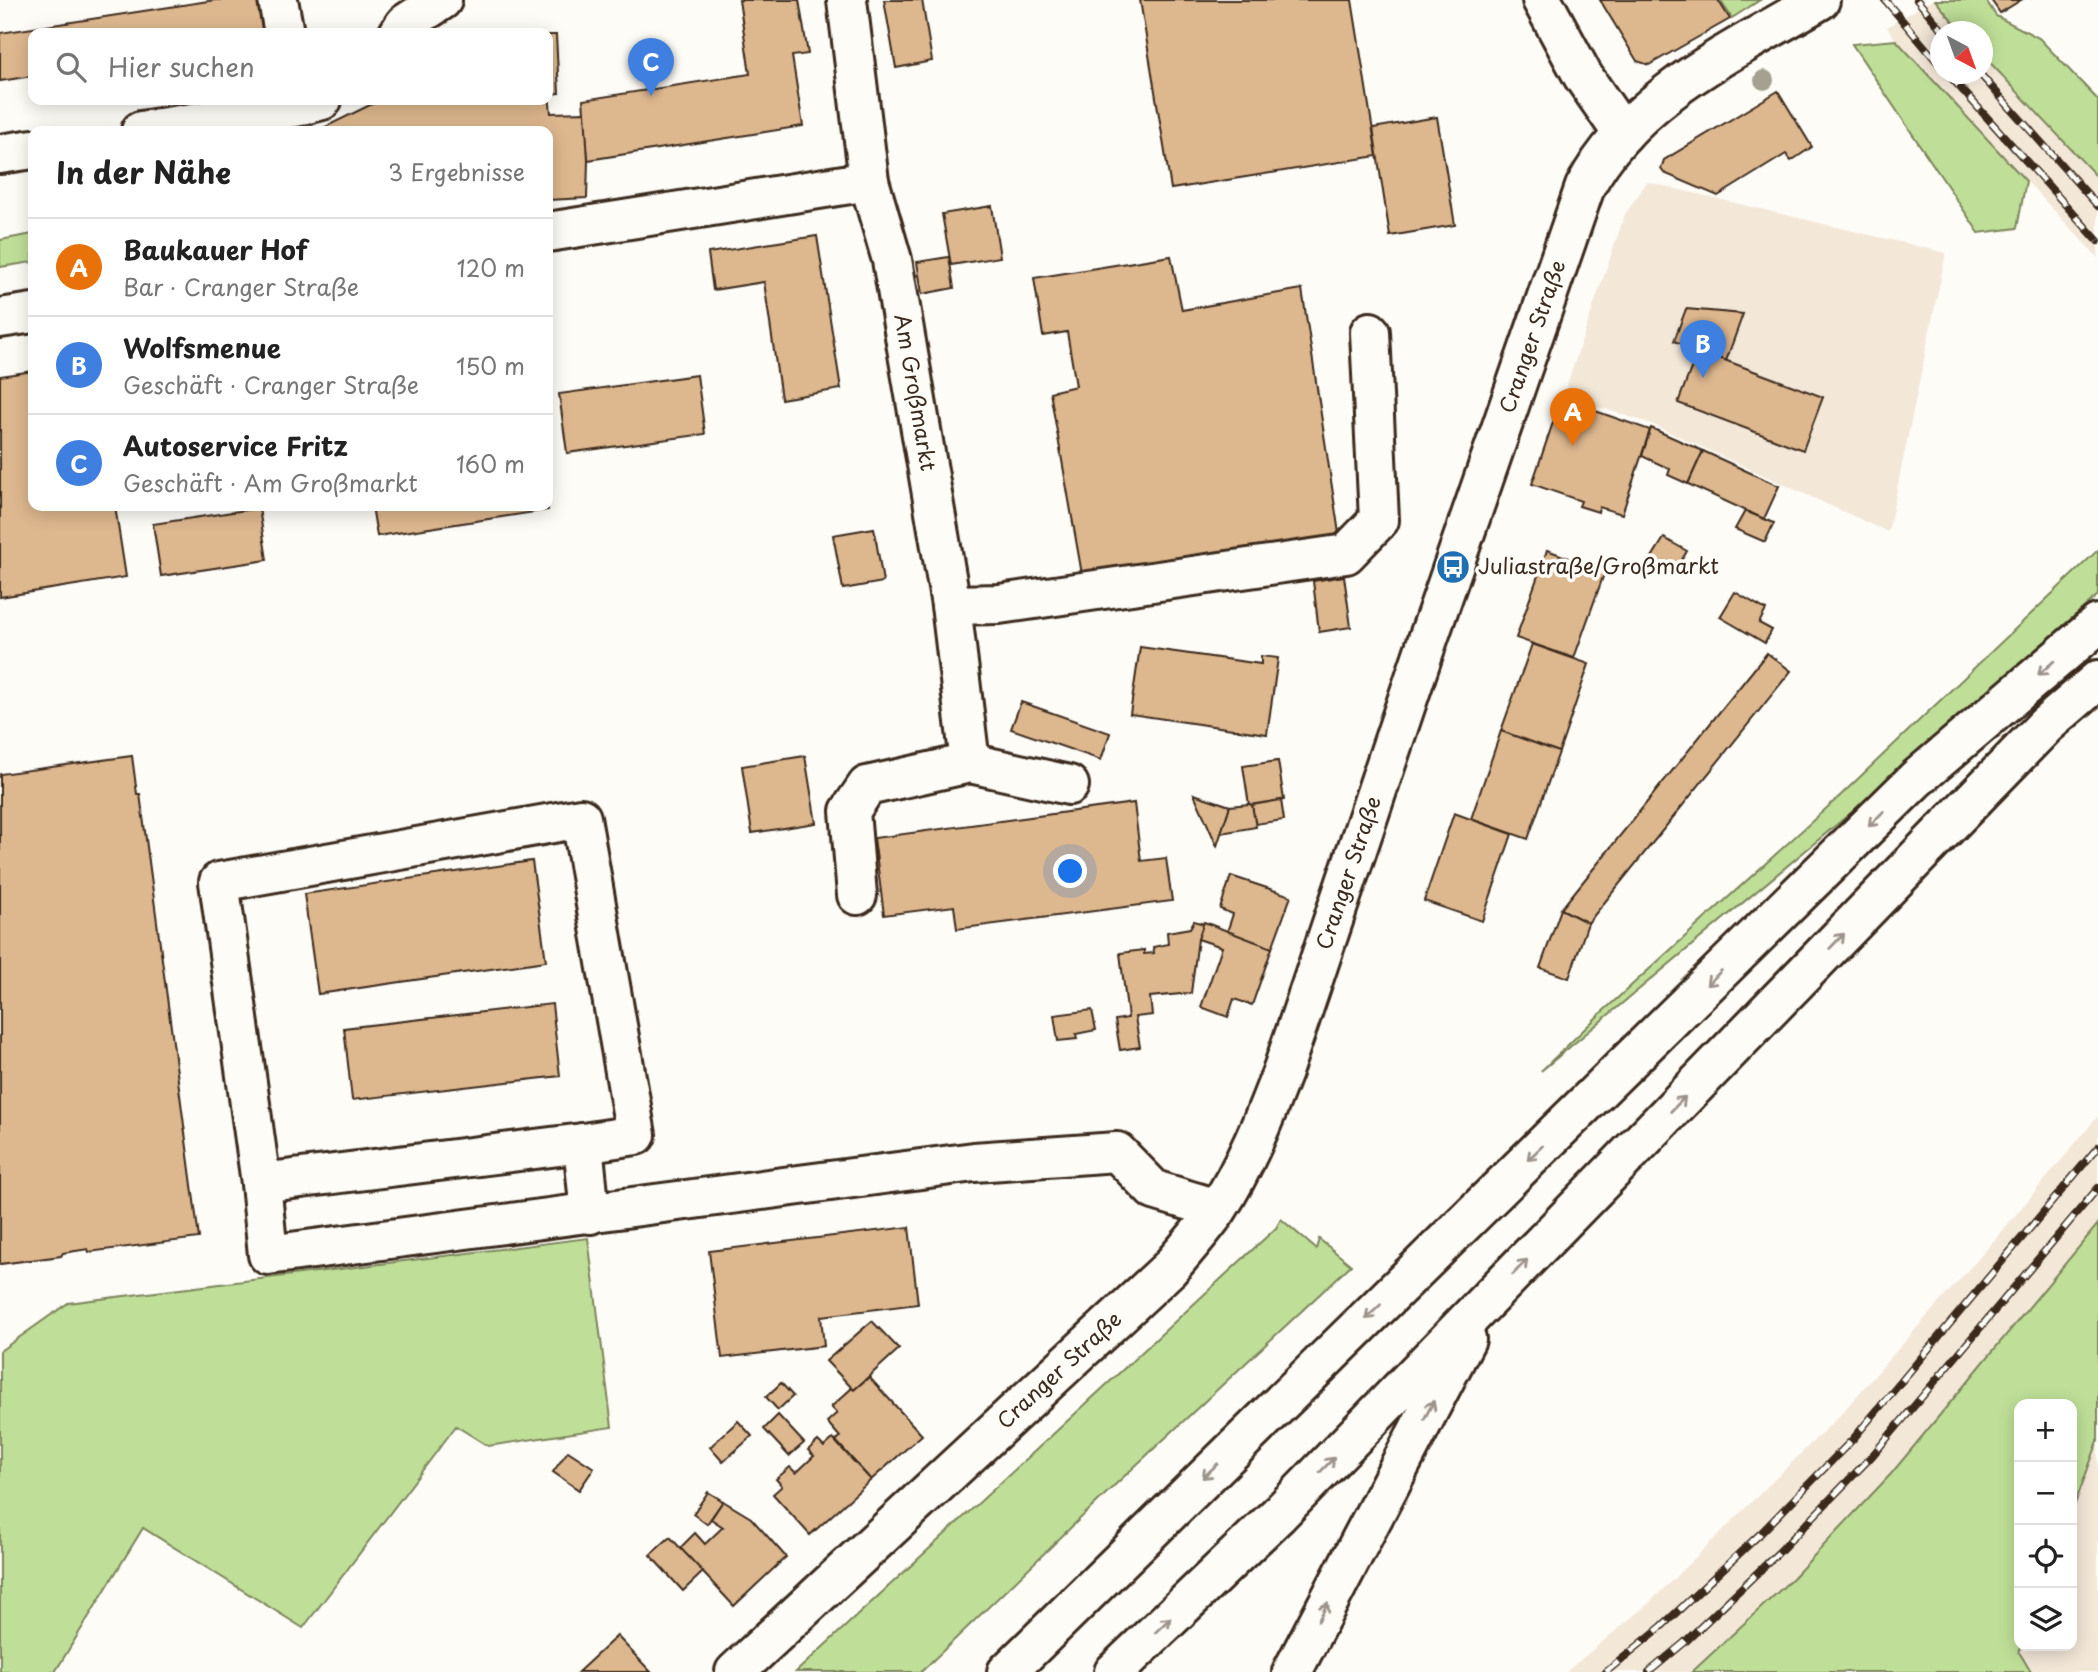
<!DOCTYPE html>
<html lang="de">
<head>
<meta charset="utf-8">
<style>
	:root { --surface:#fff; --page:#f2f2f2; --text:#222; --muted:#767676; --line:#e0e0e0; --accent:#1f6fb2 }
	body { margin:0; font-family:"Playpen Sans",sans-serif; background:var(--page); color:var(--text) }
	.controls { position:absolute; right:21px; bottom:21px; display:grid; overflow:hidden; border-radius:14px; box-shadow:0 4px 18px #0003 }
	.controls button { width:63px; height:63px; display:grid; place-items:center; padding:0; border:0; border-bottom:2px solid var(--line); background:var(--surface); color:var(--text); font:35px sans-serif }
	.compass { position:absolute; left:1930px; top:21px; width:63px; height:63px; border-radius:50%; background:var(--surface); box-shadow:0 4px 18px #0003; rotate:139deg }
	.you { position:absolute; left:1071px; top:872px; width:24px; height:24px; margin:-18px; border:5px solid #fff; border-radius:50%; background:#1a73e8; box-shadow:0 0 0 10px #1a73e833 }
	.badge { display:grid; place-items:center; width:46px; height:46px; border-radius:50%; background:var(--accent); color:#fff; font-size:23px; font-weight:700 }
	.pin { position:absolute; translate:-50% -58px; filter:drop-shadow(0 2px 4px #0008) }
	.pin::after { content:''; position:absolute; top:37px; width:24px; height:21px; background:inherit; clip-path:polygon(0 0,100% 0,50% 100%) }
	.list { margin:0; padding:0; list-style:none }
	h2 { display:flex; justify-content:space-between; align-items:center; height:91px; margin:0; padding:0 28px; font-size:30px }
	h2 small { font-size:23px; font-weight:400; color:var(--muted) }
	.list li { display:grid; grid-template-columns:46px 1fr auto; gap:21px; align-items:center; box-sizing:border-box; height:98px; padding:0 28px; border-top:2px solid var(--line) }
	.list b { display:block; font-size:26px; white-space:nowrap }
	.list p { margin:0; font-size:23px; white-space:nowrap; color:var(--muted) }
	.list em { font-size:23px; font-style:normal; color:var(--muted) }
	.icon { flex:none; width:38px; height:38px; fill:none; stroke:currentColor; stroke-width:2; stroke-linecap:round; stroke-linejoin:round }
	.map { position:relative; flex:none; width:2098px; height:1672px; overflow:hidden }
	.search { position:absolute; background:var(--surface); box-shadow:0 4px 18px #0003; left:28px; top:28px; width:525px; height:77px; display:flex; align-items:center; gap:18px; box-sizing:border-box; padding:0 24px; border-radius:14px; color:var(--muted); font-size:26px }
	.panel { position:absolute; background:var(--surface); box-shadow:0 4px 18px #0003; left:28px; top:126px; width:525px; height:385px; border-radius:14px }
	.map>svg:first-child { display:block }
</style>
</head>
<body>
<div class="map">
<svg width="2098" height="1672" viewBox="0 0 2098 1672">
	<rect width="100%" height="100%" fill="#fdfcf7"/>
	<filter id="ink" filterUnits="userSpaceOnUse"><feTurbulence type="fractalNoise" baseFrequency=".0143" numOctaves="2"/><feDisplacementMap in="SourceGraphic" scale="14" xChannelSelector="R" yChannelSelector="G"/><feConvolveMatrix kernelMatrix="1 2 1 2 8 2 1 2 1" color-interpolation-filters="sRGB"/></filter>
	<g filter="url(#ink)">
		<g fill="#f3e7d8">
			<path d="M1932 0H1935L1961 31 1940 32V74H1982L1983 55 2098 178V258L1896 40 1887 27Z"/>
			<path d="M1647 182 1946 253 1888 532 1649 423 1563 396 1625 214Z"/>
			<path d="M2098 1116V1224L1891 1474 1793 1578 1692 1672H1566L1649 1603 1839 1416 1999 1235Z"/>
			<path d="M2098 1441V1672H2031L2019 1652 2022 1646H2072V1512Z"/>
		</g>
		<g fill="#bfdf98" stroke="#7d845b" stroke-width="2">
			<path d="M1720 0H1760L1732 18Z"/>
			<path d="M1935 0H1986L1996 16 2039 38 2098 100V178L1983 55 1982 32 1961 31Z"/>
			<path d="M1896 40 2026 181 2017 228 1979 233 1852 44Z"/>
			<path d="M33 234V262L0 267V240Z"/>
			<path d="M2098 550V595L1853 811 1541 1071 1600 1014 1841 795Z"/>
			<path d="M1281 1219 1316 1249 1319 1239 1351 1265 1116 1484 921 1672H796L1276 1228Z"/>
			<path d="M2098 1224V1441L2072 1512V1404H2019V1646H2022L2019 1652 2031 1672H1692L1793 1578 1891 1474Z"/>
			<path d="M588 1238 612 1427 488 1446 456 1426 303 1628 143 1528 55 1672H0V1351L68 1303Z"/>
		</g>
		<g fill="#ddb78e" stroke="#3b2a1e" stroke-width="2">
			<path d="M215 0H262L267 33H33V76L0 81V33Z"/>
			<path d="M739 0H799L808 54 792 56 803 126 588 160 583 100 750 74Z"/>
			<path d="M884 0H922L932 61 896 68Z"/>
			<path d="M1140 0H1352L1377 156 1171 189Z"/>
			<path d="M1600 0H1718L1730 19 1649 65 1637 61Z"/>
			<path d="M1991 0H2021L2000 13Z"/>
			<path d="M548 35H556L559 93 549 94 551 113 585 112 588 160 587 198 548 200V131H321V129L376 102 548 100Z"/>
			<path d="M1778 91 1812 147 1791 161 1786 154 1718 196 1664 173 1661 169 1664 160Z"/>
			<path d="M1437 117 1455 225 1390 236 1373 128Z"/>
			<path d="M992 206 1000 257 951 265 942 214Z"/>
			<path d="M817 236 841 389 781 399 764 282 713 290 708 253Z"/>
			<path d="M1171 256 1182 310 1302 289 1340 540 1083 580 1050 392 1076 386 1067 332 1043 336 1034 278Z"/>
			<path d="M949 257 954 288 922 294 917 262Z"/>
			<path d="M1686 309 1743 314 1726 361 1674 341Z"/>
			<path d="M1698 350 1823 397 1803 450 1678 403Z"/>
			<path d="M33 371V506H115L126 577 0 597V376Z"/>
			<path d="M697 375 705 434 567 453 559 394Z"/>
			<path d="M1561 399 1650 430 1622 514 1599 507 1598 512 1579 506 1581 501 1532 484Z"/>
			<path d="M1651 428 1703 451 1688 484 1668 475 1670 469 1642 456Z"/>
			<path d="M1703 451 1779 486 1764 519 1688 484Z"/>
			<path d="M372 506H547L548 510 377 536Z"/>
			<path d="M259 508 267 560 161 576 153 524Z"/>
			<path d="M1745 511 1774 523 1765 542 1735 529Z"/>
			<path d="M874 528 883 582 843 589 833 535Z"/>
			<path d="M1664 538 1687 551 1673 575 1649 562Z"/>
			<path d="M1547 550 1605 571 1574 658 1516 638Z"/>
			<path d="M1344 576 1351 627 1319 632 1313 581Z"/>
			<path d="M1735 592 1766 610 1759 623 1772 630 1765 643 1720 617Z"/>
			<path d="M1532 644 1589 664 1559 752 1501 731Z"/>
			<path d="M1140 647 1261 664V656L1278 658 1267 734 1130 714Z"/>
			<path d="M1767 653 1791 671 1588 923 1561 909Z"/>
			<path d="M1021 702 1110 733 1101 760 1011 729Z"/>
			<path d="M1501 731 1559 752 1528 839 1471 819Z"/>
			<path d="M132 756 137 794H140L199 1238 89 1252 88 1249 63 1253 61 1256 0 1264V774Z"/>
			<path d="M805 756 816 823 752 833 742 766Z"/>
			<path d="M1278 761 1284 800 1249 805 1243 766Z"/>
			<path d="M1194 794 1230 806 1217 846Z"/>
			<path d="M1281 800 1284 820 1255 824 1252 805Z"/>
			<path d="M1134 803 1141 861 1166 858 1172 901 957 929 954 906 884 915 874 838Z"/>
			<path d="M1249 804 1252 805 1256 827 1221 833 1230 806Z"/>
			<path d="M1454 813 1512 834 1482 921 1424 901Z"/>
			<path d="M532 861 546 961 318 994 304 894Z"/>
			<path d="M1231 876 1291 896 1272 948 1227 932 1233 914 1220 909Z"/>
			<path d="M1561 909 1588 923 1569 978 1540 968Z"/>
			<path d="M1194 921 1204 924 1198 939 1191 993 1150 997 1152 1015 1135 1017 1140 1047 1120 1050 1115 1020 1128 1018 1120 953 1144 950V954L1154 953 1153 947 1168 944 1167 932 1190 928Z"/>
			<path d="M1204 922 1272 948 1252 1005 1234 999 1228 1017 1201 1007 1222 947 1198 939Z"/>
			<path d="M552 1004 560 1076 352 1100 344 1028Z"/>
			<path d="M1092 1010 1096 1030 1076 1034 1077 1039 1058 1041 1054 1015Z"/>
			<path d="M909 1227 918 1304 821 1316 824 1346 722 1358 709 1251Z"/>
			<path d="M872 1321 899 1349 854 1390 826 1361Z"/>
			<path d="M869 1377 922 1435 871 1480 836 1441 840 1437 827 1422 837 1413 831 1407 852 1388 854 1390Z"/>
			<path d="M781 1383 793 1396 778 1410 766 1397Z"/>
			<path d="M778 1415 804 1443 789 1456 764 1429Z"/>
			<path d="M738 1421 752 1436 723 1462 710 1447Z"/>
			<path d="M833 1439 871 1480 810 1535 773 1494 782 1486 776 1479 790 1467 796 1473 814 1456 808 1450 818 1441 824 1447Z"/>
			<path d="M568 1451 594 1468 579 1490 553 1472Z"/>
			<path d="M708 1492 723 1501 707 1524 693 1514Z"/>
			<path d="M723 1501 751 1518 786 1557 734 1606 680 1548 695 1533 705 1544 723 1527 711 1519Z"/>
			<path d="M670 1537 703 1572 683 1591 650 1555Z"/>
			<path d="M617 1636 651 1672H578Z"/>
		</g>
		<g fill="none" stroke-linecap="round" stroke-linejoin="round">
			<g stroke="#3b2a1e" stroke-width="44">
				<g id="minor">
					<path d="M278 0 284 33"/>
					<path id="s1" d="M847 0 869 181 892 260 951 605 970 763 1069 785"/>
					<path d="M1542 0 1583 76 1623 134"/>
					<path d="M399 33 405 24 442 0"/>
					<path d="M141 131 295 107 322 100"/>
					<path d="M0 154 33 149"/>
					<path d="M548 232 869 181"/>
					<path d="M0 318 33 313"/>
					<path d="M951 605 999 604 1346 554 1379 520 1370 332"/>
					<path d="M857 895 850 811 867 786 970 763"/>
					<path d="M261 1183 583 1143"/>
					<path d="M590 1214 583 1143 636 1135 581 818 219 882 261 1183 268 1255 974 1162 1117 1152 1154 1190 1217 1209"/>
					<path id="s2" d="M735 1672 1169 1269C1185 1250 1202 1231 1217 1210 1245 1167 1264 1119 1282 1072L1426 645 1585 187C1634 95 1734 51 1820 0"/>
				</g>
			</g>
			<g stroke="#3b2a1e" stroke-width="44">
				<g id="highway">
					<path d="M1007 1672 1916 779 2098 624"/>
					<path d="M1114 1672 1279 1514 2046 725 2098 680"/>
					<path d="M1292 1672 1466 1339"/>
				</g>
			</g>
			<use href="#minor" stroke="#fdfcf7" stroke-width="38"/>
			<use href="#highway" stroke="#fdfcf7" stroke-width="38"/>
			<g stroke="#3b2a1e" stroke-width="8">
				<g id="rail">
					<path d="M1885 0 1940 65"/>
					<path d="M1917 0 1944 32"/>
					<path d="M1948 74 2098 241"/>
					<path d="M1980 74 2098 206"/>
					<path d="M1606 1672 1662 1626 1760 1534 1853 1439 2098 1147"/>
					<path d="M1649 1672 1685 1642 1778 1553 1872 1456 2098 1188"/>
				</g>
			</g>
			<use href="#rail" stroke="#fdfcf7" stroke-width="5" stroke-dasharray="16" stroke-linecap="butt"/>
		</g>
		<circle fill="#a4a190" cx="1764" cy="80" r="10"/>
		<defs><path id="oneway-shaft" d="M-6 0H5M1.5-3L5.5 0L1.5 3" fill="none" stroke-width="1.6" stroke-linecap="round" stroke-linejoin="round" transform="scale(1.75)"/></defs>
		<g stroke="#9c938a">
			<use href="#oneway-shaft" transform="translate(2046 668) rotate(139)"/>
			<use href="#oneway-shaft" transform="translate(1876 819) rotate(135)"/>
			<use href="#oneway-shaft" transform="translate(1837 941) rotate(-46)"/>
			<use href="#oneway-shaft" transform="translate(1714 978) rotate(135)"/>
			<use href="#oneway-shaft" transform="translate(1678 1104) rotate(-46)"/>
			<use href="#oneway-shaft" transform="translate(1535 1153) rotate(136)"/>
			<use href="#oneway-shaft" transform="translate(1520 1267) rotate(-46)"/>
			<use href="#oneway-shaft" transform="translate(1373 1312) rotate(136)"/>
			<use href="#oneway-shaft" transform="translate(1429 1410) rotate(-62)"/>
			<use href="#oneway-shaft" transform="translate(1327 1465) rotate(-46)"/>
			<use href="#oneway-shaft" transform="translate(1210 1471) rotate(136)"/>
			<use href="#oneway-shaft" transform="translate(1323 1612) rotate(-62)"/>
			<use href="#oneway-shaft" transform="translate(1163 1625) rotate(-44)"/>
		</g>
	</g>
	<defs>
		<g id="bus-disc" transform="scale(1.75)"><circle r="9.5" fill="#1f6fb2" stroke="#fdfcf7"/><path d="M-5-6H5V4H4V6H2V4H-2V6H-4V4H-5ZM-3.5-4V0h7V-4ZM-3.5 1.2v1.5H-2V1.2ZM2 1.2v1.5H3.5V1.2Z" fill="#fff"/></g>
	</defs>
	<g fill-rule="evenodd">
		<use href="#bus-disc" x="1453" y="567"/>
	</g>
	<g text-anchor="middle" stroke-width="7" stroke-linejoin="round" paint-order="stroke">
		<g font-size="21" fill="#3b2a1e" stroke="#fdfcf7">
			<text dy="7" stroke="none"><textPath href="#s2" startOffset="1598">Cranger Straße</textPath></text>
			<text dy="7" stroke="none"><textPath href="#s1" startOffset="399">Am Großmarkt</textPath></text>
			<text dy="7" stroke="none"><textPath href="#s2" startOffset="1031">Cranger Straße</textPath></text>
			<text dy="7" stroke="none"><textPath href="#s2" startOffset="443">Cranger Straße</textPath></text>
		</g>
		<g font-size="21" fill="#3b2a1e" stroke="#fdfcf7" text-anchor="start">
			<text x="1478" y="574">Juliastraße/Großmarkt</text>
		</g>
	</g>
</svg>
<div class="controls">
<button>+</button>
<button>−</button>
<button><svg class="icon" aria-label="locate" viewBox="0 0 24 24"><circle cx="12" cy="12" r="6"/><path d="M12 2v4M12 18v4M2 12h4M18 12h4"/></svg></button>
<button><svg class="icon" aria-label="layers" viewBox="0 0 24 24"><path d="M12 4l9 5-9 5-9-5zM3 14l9 5 9-5"/></svg></button>
</div>
<svg class="compass" viewBox="-18 -18 36 36"><path d="M0-13l5 13h-10z" fill="#e53935"/><path d="M0 13l5-13h-10z" fill="#767676"/></svg>
<div class="you"></div>
<div class="pin badge" style="left:1573px;top:446px;background:#e8710a">A</div>
<div class="pin badge" style="left:1703px;top:378px;background:#3f7fe0">B</div>
<div class="pin badge" style="left:651px;top:96px;background:#3f7fe0">C</div>
<div class="search"><svg class="icon" aria-label="search" viewBox="0 0 24 24"><circle cx="10" cy="10" r="6"/><path d="M15 15l6 6"/></svg>Hier suchen</div>
<section class="panel">
<h2>In der Nähe<small>3 Ergebnisse</small></h2>
<ul class="list">
<li><span class="badge" style="background:#e8710a">A</span><div><b>Baukauer Hof</b><p>Bar · Cranger Straße</p></div><em>120 m</em></li>
<li><span class="badge" style="background:#3f7fe0">B</span><div><b>Wolfsmenue</b><p>Geschäft · Cranger Straße</p></div><em>150 m</em></li>
<li><span class="badge" style="background:#3f7fe0">C</span><div><b>Autoservice Fritz</b><p>Geschäft · Am Großmarkt</p></div><em>160 m</em></li>
</ul>
</section>
</div>
</body>
</html>
